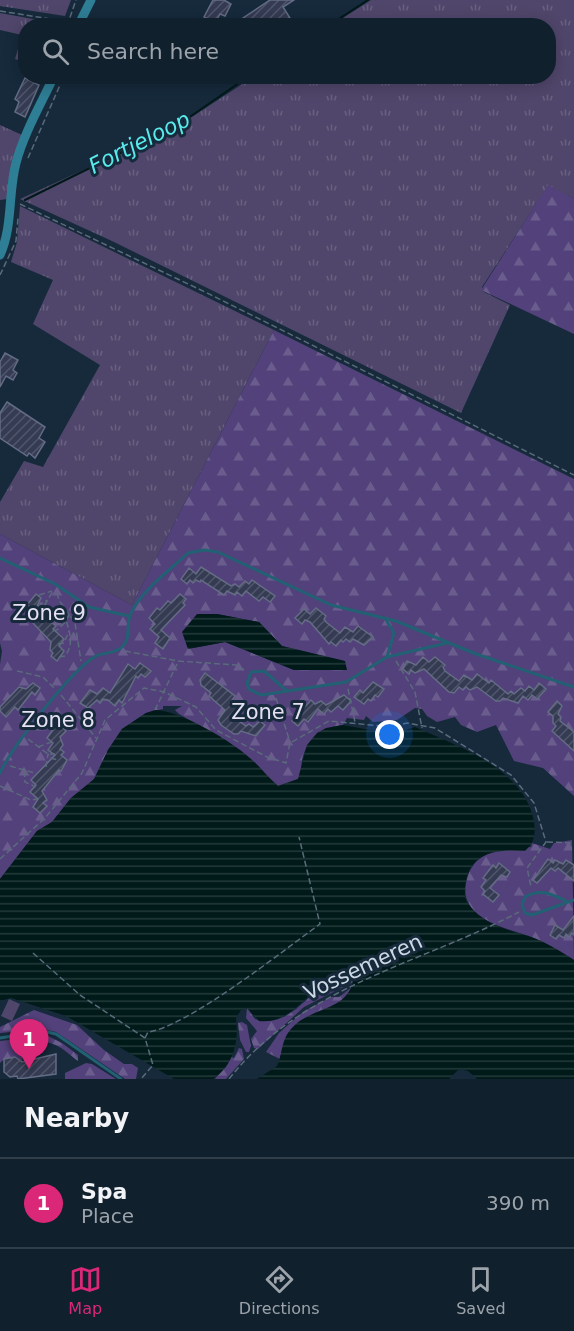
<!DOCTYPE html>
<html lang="en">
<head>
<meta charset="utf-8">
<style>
	:root { --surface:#10202d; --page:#192835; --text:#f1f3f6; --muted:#9ca3aa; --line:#303e49; --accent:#db2777 }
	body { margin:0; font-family:"DejaVu Sans",sans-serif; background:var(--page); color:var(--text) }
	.you { position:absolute; left:390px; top:735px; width:21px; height:21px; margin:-15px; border:4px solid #fff; border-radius:50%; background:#1a73e8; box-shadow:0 0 0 9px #1a73e833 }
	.badge { display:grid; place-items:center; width:39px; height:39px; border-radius:50%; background:var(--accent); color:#fff; font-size:20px; font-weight:700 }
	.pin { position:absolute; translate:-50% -50px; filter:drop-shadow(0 2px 3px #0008) }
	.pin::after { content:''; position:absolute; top:32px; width:21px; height:18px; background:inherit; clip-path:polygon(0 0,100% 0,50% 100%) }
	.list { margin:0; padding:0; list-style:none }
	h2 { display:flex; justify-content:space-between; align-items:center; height:78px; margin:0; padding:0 24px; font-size:26px }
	h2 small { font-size:20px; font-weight:400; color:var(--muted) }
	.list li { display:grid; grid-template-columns:39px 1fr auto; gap:18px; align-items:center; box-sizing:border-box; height:90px; padding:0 24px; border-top:2px solid var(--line) }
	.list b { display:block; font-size:22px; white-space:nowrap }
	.list p { margin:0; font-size:20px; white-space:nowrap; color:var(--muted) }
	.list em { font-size:20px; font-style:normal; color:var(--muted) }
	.icon { flex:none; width:33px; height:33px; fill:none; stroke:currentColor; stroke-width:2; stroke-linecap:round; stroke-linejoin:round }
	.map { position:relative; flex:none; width:574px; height:1079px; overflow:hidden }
	.search { position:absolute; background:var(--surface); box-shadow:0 3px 15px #0003; left:18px; right:18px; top:18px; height:66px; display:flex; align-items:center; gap:15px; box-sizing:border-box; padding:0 21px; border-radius:24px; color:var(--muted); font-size:22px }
	.sheet { height:168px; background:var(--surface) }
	nav { display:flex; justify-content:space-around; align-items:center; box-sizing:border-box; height:84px; border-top:2px solid var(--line); background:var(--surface); font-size:16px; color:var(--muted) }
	nav a { display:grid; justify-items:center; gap:3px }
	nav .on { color:var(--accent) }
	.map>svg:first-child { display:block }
</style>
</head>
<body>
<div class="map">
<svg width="574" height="1079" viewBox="0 0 574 1079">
	<defs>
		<pattern id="grass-tufts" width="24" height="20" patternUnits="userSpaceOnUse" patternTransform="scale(1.5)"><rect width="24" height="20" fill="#50466b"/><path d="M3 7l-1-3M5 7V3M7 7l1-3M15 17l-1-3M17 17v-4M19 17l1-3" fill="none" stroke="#686080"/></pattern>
		<pattern id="forest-firs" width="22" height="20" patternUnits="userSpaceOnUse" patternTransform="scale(1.5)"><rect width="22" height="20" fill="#52417a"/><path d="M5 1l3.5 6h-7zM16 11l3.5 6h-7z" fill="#6a5c8d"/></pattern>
		<pattern id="water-rules" width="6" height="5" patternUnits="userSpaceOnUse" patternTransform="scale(1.5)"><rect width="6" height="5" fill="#001919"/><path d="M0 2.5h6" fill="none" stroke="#243a3a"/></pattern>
		<pattern id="building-hatch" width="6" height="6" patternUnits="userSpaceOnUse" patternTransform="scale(1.5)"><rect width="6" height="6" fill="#343b52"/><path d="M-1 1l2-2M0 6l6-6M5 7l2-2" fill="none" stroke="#50576b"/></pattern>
	</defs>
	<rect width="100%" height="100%" fill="#162a3c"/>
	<g fill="url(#grass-tufts)">
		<path d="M0 0H71L65 16 0 6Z"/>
		<path d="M371 0H574V198L548 186 482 287 484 292 510 305 461 413 112 241 20 199 175 128 253 77 548 76V26L332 25Z"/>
		<path d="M0 13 55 23 61 25 26 26 25 62 15 59 22 35 0 30Z"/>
		<path d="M0 125 22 135 7 199 0 200Z"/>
		<path d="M20 206 274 330 132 605 0 534V502L24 461 43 467 100 365 33 324 53 280 11 262 17 242Z"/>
	</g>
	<g fill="url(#forest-firs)" fill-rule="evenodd">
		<path d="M548 185 574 198V334L481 290Z"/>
		<path d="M274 330 574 479V796L543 768 514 761 496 725 477 732 461 725 455 717 437 722 427 716 422 709 415 708 397 720 373 722 366 716 364 720 347 718 343 725C322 727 307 738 302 760 301 767 302 773 298 779L278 786 240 750 179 714 175 710 182 706H163V709L146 713 122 729 108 750 94 780 71 798 52 822 37 831 0 879V664L2 651 0 643V534L132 605ZM217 614 259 622 282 646 344 661 294 670 225 642 188 649Z"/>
		<path d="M572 840 574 960C560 951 545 942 529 936 502 927 456 917 467 879 476 847 505 851 531 847L532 843 550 849 554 843Z"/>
		<path d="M340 975 349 976 353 982 304 1007 258 1049 254 1048 251 1039 257 1031 246 1018 247 1008 255 1019C291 1031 311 986 340 975Z"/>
		<path d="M352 987C336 1023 293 1000 280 1059L266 1052 279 1033 304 1011 331 997H339Z"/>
		<path d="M34 1010 77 1025 104 1050 124 1064H132L138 1068 136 1079H125L56 1032 43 1029 0 1033V1027Z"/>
		<path d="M242 1022 247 1025 251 1046 249 1052H246L240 1040 238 1023Z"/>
		<path d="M48 1036 62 1043 78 1055V1061C63 1050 58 1041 33 1041V1044H23L22 1062 15 1057 4 1059 0 1063V1041Z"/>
		<path d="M239 1048 242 1049 244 1059 226 1079H215L231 1057 234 1058Z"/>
		<path d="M86 1063 92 1064 116 1079H65V1073Z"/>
	</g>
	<path fill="#50466b" d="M9 999 20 1004 12 1021 1 1016Z"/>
	<g fill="url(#water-rules)">
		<path d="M197 614H217L259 622 282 646 345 661 347 670H294L225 642 188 649 182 632Z"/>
		<path d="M155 710C180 710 233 742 251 759 261 767 268 778 278 786L298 779 307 745 317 733 326 728 343 725 392 734 415 727C457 746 525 768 534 822 536 834 534 843 525 851 490 848 463 855 465 898 477 922 504 929 528 936 544 941 560 951 574 960V1079H477L468 1071 459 1069 449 1079H257L277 1066C283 1053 281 1039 292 1028 310 1007 345 1012 353 982L349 976C318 968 299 1026 259 1021L247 1008 241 1010 236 1018C239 1041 234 1065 213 1079H174L66 1016 11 998 0 1001V879L37 831 52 822 71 798 94 779 108 750 122 729 146 713Z"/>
	</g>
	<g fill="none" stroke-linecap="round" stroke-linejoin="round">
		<g stroke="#001919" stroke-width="2">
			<path d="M328 26 368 0"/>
			<path d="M25 200 181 123 249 76"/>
		</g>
	</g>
	<g fill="url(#building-hatch)" stroke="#646c85" stroke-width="1.5">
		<path d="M213 0H224L231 4 225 16 220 14 215 23 204 17Z"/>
		<path d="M270 0H294L283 7 295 26H231Z"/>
		<path d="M25 78 39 85 25 117 15 112 19 102 15 99Z"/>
		<path d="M5 353 18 360 13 370 17 373 13 380 6 376 0 387V362Z"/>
		<path d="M7 402 45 427 39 438 45 442 35 458 29 453 27 456 0 438V413Z"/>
		<path d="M201 567 231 586 235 584 239 587 245 581 249 584 252 580 275 596 270 602 263 597 259 601 246 591 242 596 237 592 235 595 227 591 224 595 201 580 200 582 196 580 193 583 190 580 187 584 181 579 189 568 196 574Z"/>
		<path d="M36 594 41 598 37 606 40 609 38 612 56 626 53 629 64 639 59 646 64 651 57 661 51 656 53 653 50 650 51 642 32 622 35 618 29 612 32 608 27 605Z"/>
		<path d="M180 594 186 599 183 603 185 605 161 630 170 638 163 649 155 643 159 637 150 629 155 624 149 618 157 608 160 610 168 601 171 603Z"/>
		<path d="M316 608 326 616 324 619 326 622 340 633 345 627 353 632 358 626 373 637 364 645 353 639 350 642 346 639 343 642 341 640 336 646 331 642 329 644 310 622 305 620 302 624 295 618 304 609 310 614Z"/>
		<path d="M423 657 429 662 435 657 445 665 443 667 445 671 459 681 464 675 472 680 477 674 489 683 491 680 508 694 511 691 514 694 521 688 525 691 529 686 534 690 539 683 546 689 537 699 532 695 528 700 523 696 518 703 503 698 500 701H496L477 687 470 690 466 687 463 690 459 687 454 693 449 692 424 669 415 673 411 670 409 674 403 669 407 661 416 665Z"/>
		<path d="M140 663 151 671 145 677 141 674 138 678 136 676 122 703 119 700 115 706 108 700 103 699 100 703 97 700 88 708 80 703 90 690 97 694 103 688 110 693 128 664 135 669Z"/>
		<path d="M205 673 235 696 230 703 237 708 231 715 246 726 249 724 253 727 260 721 265 725 256 736 241 731 238 734H234L221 725 218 720 225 710 209 696 211 693 201 685 200 680Z"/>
		<path d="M373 682 384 689 378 697 375 695 371 701 368 699 364 704 354 697 360 690 363 693Z"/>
		<path d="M33 683 40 688 35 695 32 692 18 710 15 707 6 717 0 711V707L19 687 26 689Z"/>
		<path d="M344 695 351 701 343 710 338 706 331 712 328 709 324 714 318 709 308 722 304 719 298 726 292 721 311 700 315 704 321 701 326 705Z"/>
		<path d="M557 701 562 706 558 714 561 717 560 721 574 732V751L552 731 556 726 553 723V716L548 712Z"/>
		<path d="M58 723 66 731 60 737 63 745 60 749 64 752 61 755 67 760 61 771 59 770 42 791 47 800 43 803 47 806 40 813 33 807 38 799 30 792 36 785 31 780 55 755 48 750 53 743 47 738Z"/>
		<path d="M548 859 553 863 555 860 563 864 566 860 574 865V881L558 868 555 871 551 868 537 883 533 880Z"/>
		<path d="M499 863 510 872 507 877 501 875 490 888 499 895 493 902 483 894 485 891 481 887 486 880 483 878 493 865 496 868Z"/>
		<path d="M574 916V935L572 933 569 937 566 934 564 938 559 935 556 939 550 935 555 925 563 930Z"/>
		<path d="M56 1054V1074L18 1079 17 1076 10 1077 4 1072V1059L15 1057 22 1062Z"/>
	</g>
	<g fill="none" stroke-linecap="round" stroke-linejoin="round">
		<g stroke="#5a6b7b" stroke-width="1.5" stroke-dasharray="6 3" stroke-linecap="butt">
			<path d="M0 11 69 22"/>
			<path d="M67 26 76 0"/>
			<path d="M28 158 64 76"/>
			<path d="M20 204 205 292 574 475"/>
			<path d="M0 275 16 241 18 218"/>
			<path d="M57 593 59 600 75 623 81 661"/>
			<path d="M39 595 52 591"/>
			<path d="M38 606 47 600"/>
			<path d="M40 613 53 591"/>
			<path d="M53 631 59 629 66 621"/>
			<path d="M58 644 64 643 69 631"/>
			<path d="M125 651 178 661 236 665 244 670"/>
			<path d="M59 657 65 656C74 644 70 634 66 620L75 605"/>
			<path d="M396 661 415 692 422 728"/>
			<path d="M17 671 43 677 54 688"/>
			<path d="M348 689 355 722"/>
			<path d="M61 695 96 738"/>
			<path d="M276 698 290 742"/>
			<path d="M155 710 178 662"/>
			<path d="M46 718 56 727"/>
			<path d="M28 739 48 754H55"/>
			<path d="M38 747 54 741"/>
			<path d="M10 766 35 773"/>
			<path d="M46 767 48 754 50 758 58 760"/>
			<path d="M24 771 25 782 36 787"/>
			<path d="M0 786 31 800 37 799"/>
			<path d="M547 842 574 843"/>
			<path d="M0 859 45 818 82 773 105 720 144 688 164 692 196 707 216 730 267 757 286 763 290 743 329 721 392 727 407 723 435 728 511 775 534 803 546 842 527 868 531 887"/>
			<path d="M33 953 80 995 145 1038 153 1065 141 1079"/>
			<path d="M145 1038 148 1032C187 1027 284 950 320 924L299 837"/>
			<path d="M229 1079C302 986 420 964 519 912"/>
		</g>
		<g stroke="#226173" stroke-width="3">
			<path d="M0 558 55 584 89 607 129 616"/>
			<path d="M385 618 394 633 387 657"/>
			<path d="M287 691 264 671 251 672 247 683 249 689 261 695 268 694 346 682 387 657 447 643"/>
			<path d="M0 773C12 747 72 669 96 656 104 652 115 654 122 647 132 638 125 624 131 613 143 589 169 571 188 553L204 550 218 552 331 605 396 621 476 654 574 687"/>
			<path d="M566 901C552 894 540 888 525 897L522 905 525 913 532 915 574 900"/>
			<path d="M0 1038 43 1031 56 1034 121 1079"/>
		</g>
		<g stroke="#2e7e95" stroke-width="9">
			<path d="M78 26 91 0"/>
			<path d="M0 255C13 226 8 193 16 163 24 133 41 104 54 76"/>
		</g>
	</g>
	<g text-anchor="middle" stroke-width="6" stroke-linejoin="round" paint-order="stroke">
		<g font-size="21" fill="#e5e1f3" stroke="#162a3c">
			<text x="49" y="620">Zone 9</text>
			<text x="268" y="719">Zone 7</text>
			<text x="58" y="727">Zone 8</text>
		</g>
		<g font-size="21" fill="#ccd9e4" stroke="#162a3c">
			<text transform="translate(363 967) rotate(-25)" y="7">Vossemeren</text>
		</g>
		<g font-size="22" font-style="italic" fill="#59ebeb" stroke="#162a3c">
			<text transform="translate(139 142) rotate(-27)" y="8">Fortjeloop</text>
		</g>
	</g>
</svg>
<div class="you"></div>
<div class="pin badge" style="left:29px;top:1069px">1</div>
<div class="search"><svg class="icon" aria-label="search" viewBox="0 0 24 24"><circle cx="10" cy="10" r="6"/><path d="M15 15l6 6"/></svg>Search here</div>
</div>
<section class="sheet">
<h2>Nearby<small></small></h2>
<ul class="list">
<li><span class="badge">1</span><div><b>Spa</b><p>Place</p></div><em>390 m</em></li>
</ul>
</section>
<nav>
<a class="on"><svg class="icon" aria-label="map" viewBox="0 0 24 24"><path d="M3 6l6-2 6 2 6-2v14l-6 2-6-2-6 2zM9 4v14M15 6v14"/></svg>Map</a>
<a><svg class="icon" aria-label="directions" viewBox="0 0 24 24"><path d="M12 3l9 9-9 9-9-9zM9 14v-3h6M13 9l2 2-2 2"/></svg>Directions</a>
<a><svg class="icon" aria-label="saved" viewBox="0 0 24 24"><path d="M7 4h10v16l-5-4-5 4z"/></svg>Saved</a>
</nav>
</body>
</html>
